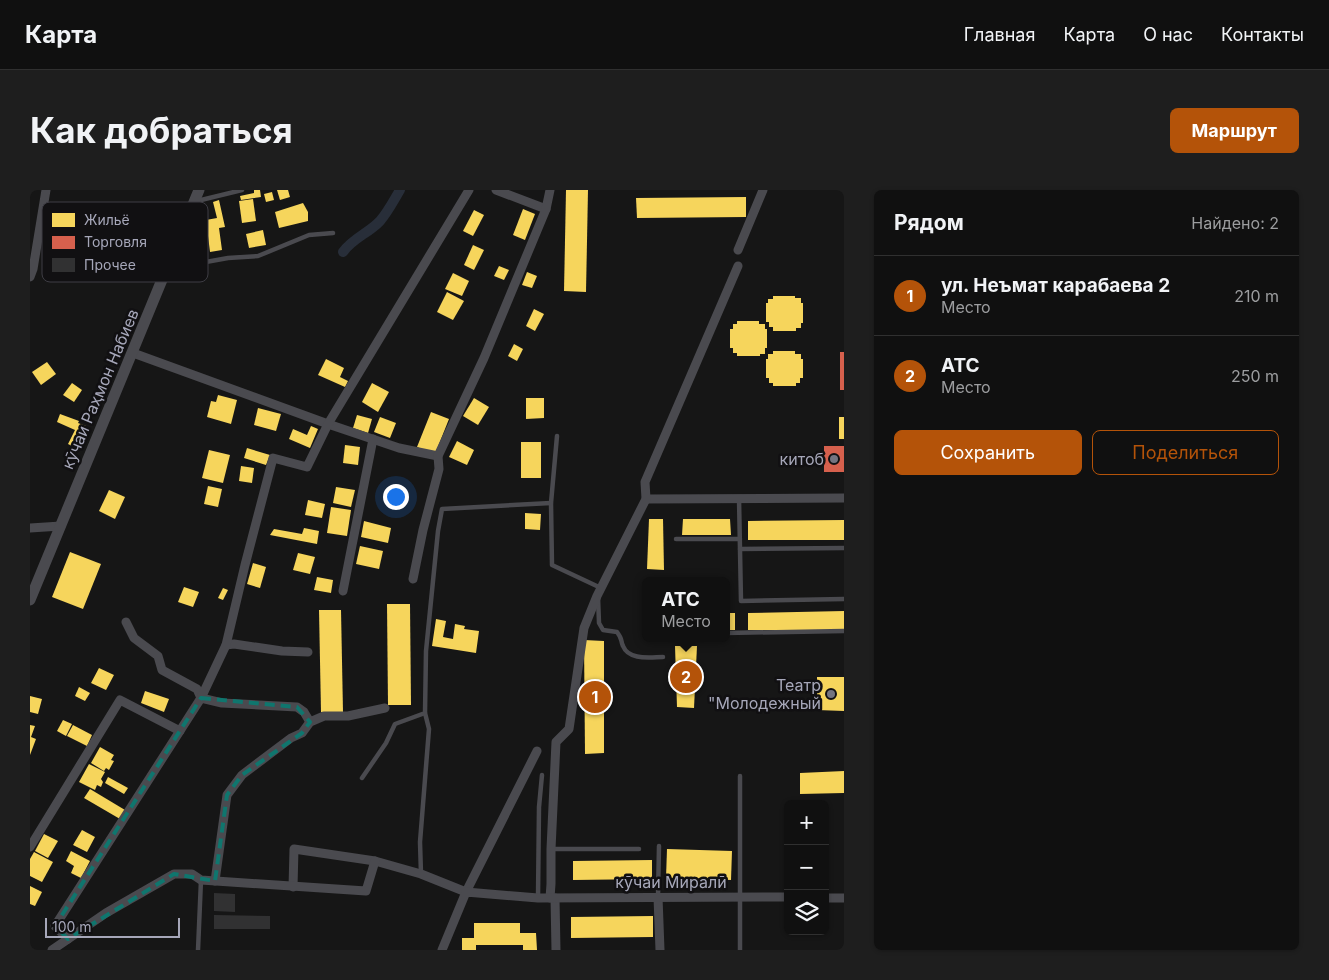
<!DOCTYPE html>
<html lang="ru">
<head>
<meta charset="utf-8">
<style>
	:root { --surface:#101010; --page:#1e1e1e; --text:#f1f3f6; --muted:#9c9d9f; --line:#303030; --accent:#b45309 }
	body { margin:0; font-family:Inter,sans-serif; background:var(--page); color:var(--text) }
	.controls { position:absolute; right:15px; bottom:15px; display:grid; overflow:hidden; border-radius:8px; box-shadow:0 1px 4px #0004 }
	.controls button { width:45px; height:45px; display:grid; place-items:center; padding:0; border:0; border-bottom:1px solid var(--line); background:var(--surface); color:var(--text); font:25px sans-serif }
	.scale { position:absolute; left:15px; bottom:12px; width:135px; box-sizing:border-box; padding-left:5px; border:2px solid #a6a7b9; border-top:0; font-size:14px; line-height:18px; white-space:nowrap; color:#a6a7b9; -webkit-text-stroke:4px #111012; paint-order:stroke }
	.you { position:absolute; left:365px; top:306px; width:18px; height:18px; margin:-12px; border:4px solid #fff; border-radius:50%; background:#1a73e8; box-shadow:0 0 0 8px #1a73e833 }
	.badge { display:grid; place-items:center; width:32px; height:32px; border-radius:50%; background:var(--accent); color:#fff; font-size:16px; font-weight:700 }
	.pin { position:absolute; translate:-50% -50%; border:2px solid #fff; box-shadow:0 1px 5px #0006 }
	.popup { position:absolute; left:612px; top:387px; width:88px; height:65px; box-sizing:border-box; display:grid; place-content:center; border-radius:8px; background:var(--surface); filter:drop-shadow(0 1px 4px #0005); font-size:16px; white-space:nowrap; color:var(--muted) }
	.popup b { font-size:19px; color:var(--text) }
	.popup::after { content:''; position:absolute; left:50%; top:100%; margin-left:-10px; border:10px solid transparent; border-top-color:var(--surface) }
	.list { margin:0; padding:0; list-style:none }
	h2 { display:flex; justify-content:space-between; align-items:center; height:65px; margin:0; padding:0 20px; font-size:21px }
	h2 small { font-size:16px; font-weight:400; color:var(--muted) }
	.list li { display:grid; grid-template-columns:32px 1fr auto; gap:15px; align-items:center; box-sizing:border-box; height:80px; padding:0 20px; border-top:1px solid var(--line) }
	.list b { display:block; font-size:19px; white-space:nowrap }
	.list p { margin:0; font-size:16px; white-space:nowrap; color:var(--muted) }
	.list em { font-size:16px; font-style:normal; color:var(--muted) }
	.actions { display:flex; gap:10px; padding:15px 20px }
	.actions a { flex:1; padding:11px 0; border:1px solid var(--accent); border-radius:8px; text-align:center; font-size:18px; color:var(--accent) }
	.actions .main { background:var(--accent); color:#fff }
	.icon { flex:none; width:28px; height:28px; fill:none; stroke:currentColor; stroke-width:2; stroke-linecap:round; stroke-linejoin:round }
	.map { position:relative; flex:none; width:814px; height:760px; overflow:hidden; border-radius:8px }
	header { display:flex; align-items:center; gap:30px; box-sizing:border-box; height:70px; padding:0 25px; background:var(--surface); border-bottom:1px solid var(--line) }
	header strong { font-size:24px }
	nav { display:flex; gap:28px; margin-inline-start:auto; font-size:18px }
	.intro { display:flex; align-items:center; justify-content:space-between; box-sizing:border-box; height:120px; padding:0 30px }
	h1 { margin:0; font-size:35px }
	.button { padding:12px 22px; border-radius:8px; background:var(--accent); color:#fff; font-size:18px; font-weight:700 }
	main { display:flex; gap:30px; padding:0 30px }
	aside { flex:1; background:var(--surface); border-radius:8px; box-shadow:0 1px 4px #0004 }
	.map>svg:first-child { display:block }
</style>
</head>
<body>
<header>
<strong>Карта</strong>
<nav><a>Главная</a><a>Карта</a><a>О нас</a><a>Контакты</a></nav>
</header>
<div class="intro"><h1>Как добраться</h1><a class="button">Маршрут</a></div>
<main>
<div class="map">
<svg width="814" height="760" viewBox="0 0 814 760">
	<rect width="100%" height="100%" fill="#161616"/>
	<g fill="#f6d55c">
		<path d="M224 0H230L231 7 211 10 210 6 224 3Z"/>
		<path d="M247 0H258L260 7 250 10Z"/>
		<path d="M536 0H558L556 102 534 101Z"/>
		<path d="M242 2 244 10 236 12 234 4Z"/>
		<path d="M716 7V27L607 28 606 8Z"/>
		<path d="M223 9 226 31 212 33 209 11Z"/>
		<path d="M189 10 195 37 189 38 192 60 180 62 176 30 187 28 183 12Z"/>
		<path d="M273 13 278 22V31L249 38 245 22Z"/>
		<path d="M493 19 505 24 495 50 483 45Z"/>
		<path d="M444 20 454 25 443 46 433 41Z"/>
		<path d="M233 40 236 55 219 58 216 44Z"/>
		<path d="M443 55 454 60 444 80 434 75Z"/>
		<path d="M469 76 479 80 474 90 464 86Z"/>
		<path d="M497 82 507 86 502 98 492 95Z"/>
		<path d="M423 83 439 91 432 106 415 99Z"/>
		<path d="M417 102 434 111 423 130 407 122Z"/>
		<path d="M743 106H765V108H771V113H773V133H771V138H766V141H743V137H739V132H736V113H738V109H743Z"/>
		<path d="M504 119 514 124 505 141 496 136Z"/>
		<path d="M707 131H729V134H735V139H737V158H735V164H730V166H707V163H703V158H700V139H703V134H707Z"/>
		<path d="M484 154 493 159 487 171 478 166Z"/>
		<path d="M743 161H765V164H771V169H773V188H770V193H766V196H743V193H739V188H736V169H738V164H743Z"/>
		<path d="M296 169 314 178 310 187 318 191 315 197 288 185Z"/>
		<path d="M17 172 26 184 11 195 2 182Z"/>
		<path d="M42 193 52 200 44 212 33 205Z"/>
		<path d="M342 193 359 202 348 222 332 212Z"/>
		<path d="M188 205 207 210 201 234 177 227 181 211 186 212Z"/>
		<path d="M444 208 459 217 448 235 433 226Z"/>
		<path d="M496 208H514V228L496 229Z"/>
		<path d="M228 218 251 224 246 241 224 235Z"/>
		<path d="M401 222 419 229 405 264 387 257Z"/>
		<path d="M30 224 49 231 48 233 56 236 46 258 38 254 45 240 27 232Z"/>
		<path d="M327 225 342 229 338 243 323 238Z"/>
		<path d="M350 227 366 233 360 248 344 242Z"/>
		<rect x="809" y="227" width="5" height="22"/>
		<path d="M281 236 288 239 280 258 259 249 263 239 277 245Z"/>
		<path d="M427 251 444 260 437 275 419 267Z"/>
		<rect x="491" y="252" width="20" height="36"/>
		<path d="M315 255 330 257 328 275 313 273Z"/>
		<path d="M217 258 240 265 236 275 214 268Z"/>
		<path d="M179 260 200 265 193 293 172 288Z"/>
		<path d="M211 276 224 278 222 293 209 291Z"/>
		<path d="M178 296 192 299 188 317 174 314Z"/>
		<path d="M306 297 325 300 321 317 303 313Z"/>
		<path d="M79 300 95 307 85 329 69 321Z"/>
		<path d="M278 310 295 314 292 328 275 325Z"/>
		<path d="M301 317 321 320 317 346 297 343Z"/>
		<path d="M495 323 511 324 510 340 495 339Z"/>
		<path d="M619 329H633L634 380 617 379Z"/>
		<path d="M653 329H700L701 345H652Z"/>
		<path d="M814 330V350H718V331Z"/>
		<path d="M334 331 361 338 358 353 331 347Z"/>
		<path d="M274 338 289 341 287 354 240 345 244 339 272 344Z"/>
		<path d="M330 356 353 361 349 379 326 374Z"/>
		<path d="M40 362 71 374 53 419 22 407Z"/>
		<path d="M268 363 285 367 280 384 263 380Z"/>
		<path d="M223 373 236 377 230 398 217 394Z"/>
		<path d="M287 387 303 390 301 403 284 400Z"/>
		<path d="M154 397 169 402 163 417 148 412Z"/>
		<path d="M193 398 198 400 193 410 188 408Z"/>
		<path d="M357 414H380L381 515H358Z"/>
		<path d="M289 420H311L313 522H291Z"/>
		<path d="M814 421V440H718V423Z"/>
		<rect x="696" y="423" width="9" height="17"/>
		<path d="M406 429 416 431 413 447 423 449 425 434 435 436 434 439 449 441 446 463 402 456Z"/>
		<path d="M554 450 574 451V563L555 564Z"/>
		<path d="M645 456H667L664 518 647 517Z"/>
		<path d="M69 478 84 485 76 500 61 493Z"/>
		<path d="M787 487H814V521L787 520Z"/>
		<path d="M49 497 60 503 55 511 45 506Z"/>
		<path d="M115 501 139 509 134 522 111 513Z"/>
		<path d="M0 506 12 509 8 524 0 522Z"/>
		<path d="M33 530 42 534 36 546 27 541Z"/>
		<path d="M0 535 5 536 1 547 6 549 0 565Z"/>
		<path d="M43 535 62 545 57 556 37 546Z"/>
		<path d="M70 557 84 565 81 570 84 571 79 580 76 578 74 581 61 573Z"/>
		<path d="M59 574 75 582 71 589 73 592 71 597 67 595 65 600 49 592Z"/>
		<path d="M814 581V603L770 604V583Z"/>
		<path d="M78 587 98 598 94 604 75 593Z"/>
		<path d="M60 599 95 620 90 629 54 608Z"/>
		<path d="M52 640 65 647 57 662 43 655Z"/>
		<path d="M14 644 28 651 18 668 5 661Z"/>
		<path d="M637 659 702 661 701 690 636 688Z"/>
		<path d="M41 661 60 671 51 688 41 683 44 676 36 671Z"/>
		<path d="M4 662 23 672 12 692 0 686V669Z"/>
		<path d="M622 670V689L543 690V671Z"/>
		<path d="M0 696 12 702 5 716 0 714Z"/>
		<path d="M623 726V747L541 748V727Z"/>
		<path d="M444 733H490V743H506L507 760H493V755H446V760H432V748H444Z"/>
	</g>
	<g fill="#d6604d">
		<rect x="810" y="162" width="4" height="38"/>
		<rect x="794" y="256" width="20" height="26"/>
	</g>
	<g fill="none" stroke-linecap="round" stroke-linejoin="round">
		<path stroke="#282e39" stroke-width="10" d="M313 62C323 48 339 43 350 31 358 22 364 10 370 0"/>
	</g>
	<g fill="#313132">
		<path d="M184 703 205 704V722L184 721Z"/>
		<path d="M184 725 240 726V739H184Z"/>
	</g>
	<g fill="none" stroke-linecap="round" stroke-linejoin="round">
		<g stroke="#4a4a4f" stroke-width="4.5">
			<path d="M167 11 212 0"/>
			<path d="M137 79 198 68 228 66 279 45 303 43"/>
			<path d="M527 246 521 313 522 375 571 398"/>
			<path d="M709 308 711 411 814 409"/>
			<path d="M646 349H710"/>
			<path d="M710 359 814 358"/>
			<path d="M568 407 569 433 573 440 587 442C593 450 590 449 593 456 599 471 621 467 633 467"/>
			<path d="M696 443 814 441"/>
			<path d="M332 588 356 553 365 534 395 523 396 461 408 341 412 319 521 313"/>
			<path d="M521 659H609"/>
			<path d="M391 684 390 652 399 539 395 523"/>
			<path d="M628 707 629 656"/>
			<path d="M508 708 509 617 512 585"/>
			<path d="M168 760 171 690"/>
			<path d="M710 760V586"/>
		</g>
		<g stroke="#4a4a4f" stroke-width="9">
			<path d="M466 0 516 19"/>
			<path d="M708 60 733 0"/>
			<path d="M0 87 3 79 16 0"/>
			<path d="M103 163 298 234 369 258 408 266"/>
			<path d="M616 309 814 308"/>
			<path d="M0 338 31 336"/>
			<path d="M383 389 393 340 409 279 408 266 454 168 516 19 520 0"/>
			<path d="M313 401 343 249"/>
			<path d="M96 432 104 448 128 466 132 480 167 499 171 508 192 513 267 517 274 522 280 532"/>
			<path d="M196 455 204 454 252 461 278 462"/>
			<path d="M0 657 90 510 150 541"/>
			<path d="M185 691 197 605 212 585 261 548 272 543 280 532 294 526H318L355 518"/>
			<path d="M263 697 264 659 345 671 391 684 436 702 507 561"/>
			<path d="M628 707 630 760"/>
			<path d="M520 708 521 694V659L526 552 539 539 554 438 567 406 616 309 615 292 708 76"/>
			<path d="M525 708 526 760"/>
			<path d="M795 708H814"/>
			<path d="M38 749 25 736 171 508 196 455 215 375 243 268 277 277 298 234 439 0"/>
			<path d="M22 760 76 723 144 684H162L171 690 336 701 345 671"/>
			<path d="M412 760 436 702 508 708 758 707"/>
		</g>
		<path stroke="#4a4a4f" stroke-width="11" d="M0 410 169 0"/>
	</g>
	<path fill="none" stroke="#0f766e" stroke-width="4" stroke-dasharray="10 6" stroke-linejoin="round" d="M171 508 267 517 280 532 272 543 212 585 197 605 185 691 144 684 38 749 25 736Z"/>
	<g fill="#747480" stroke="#111012" stroke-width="2">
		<circle cx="804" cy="269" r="5"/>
		<circle cx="801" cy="504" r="5"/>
	</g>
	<g text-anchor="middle" stroke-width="5" stroke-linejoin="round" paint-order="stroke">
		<g font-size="16" fill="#a6a7b9" stroke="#111012">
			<text transform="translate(70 199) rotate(-67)" y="6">кӯчаи Раҳмон Набиев</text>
			<text x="641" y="698">кӯчаи Миралӣ</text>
		</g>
		<g font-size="16" fill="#a6a7b9" stroke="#111012" text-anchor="end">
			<text x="794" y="275">китоб</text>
			<text x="791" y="501">Театр<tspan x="791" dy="18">"Молодежный</tspan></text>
		</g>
	</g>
	<rect x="12" y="12" width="166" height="80" rx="8" fill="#111012" stroke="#3e3d44" stroke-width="1"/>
	<rect x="22" y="23" width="23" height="14" fill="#f6d55c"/>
	<rect x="22" y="46" width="23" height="13" fill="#d6604d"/>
	<rect x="22" y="68" width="23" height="14" fill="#313132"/>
	<g font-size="14" fill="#a6a7b9">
		<text x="54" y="35">Жильё</text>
		<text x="54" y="57">Торговля</text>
		<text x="54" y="80">Прочее</text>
	</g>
</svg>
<div class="controls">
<button>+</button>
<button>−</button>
<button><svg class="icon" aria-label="layers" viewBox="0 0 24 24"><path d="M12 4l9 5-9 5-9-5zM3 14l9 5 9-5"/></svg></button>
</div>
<div class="scale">100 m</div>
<div class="you"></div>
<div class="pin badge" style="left:565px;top:507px">1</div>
<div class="pin badge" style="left:656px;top:487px">2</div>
<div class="popup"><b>АТС</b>Место</div>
</div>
<aside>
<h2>Рядом<small>Найдено: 2</small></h2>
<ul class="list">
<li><span class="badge">1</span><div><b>ул. Неъмат карабаева 2</b><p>Место</p></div><em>210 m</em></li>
<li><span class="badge">2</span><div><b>АТС</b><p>Место</p></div><em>250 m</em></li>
</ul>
<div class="actions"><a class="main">Сохранить</a><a>Поделиться</a></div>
</aside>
</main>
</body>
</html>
